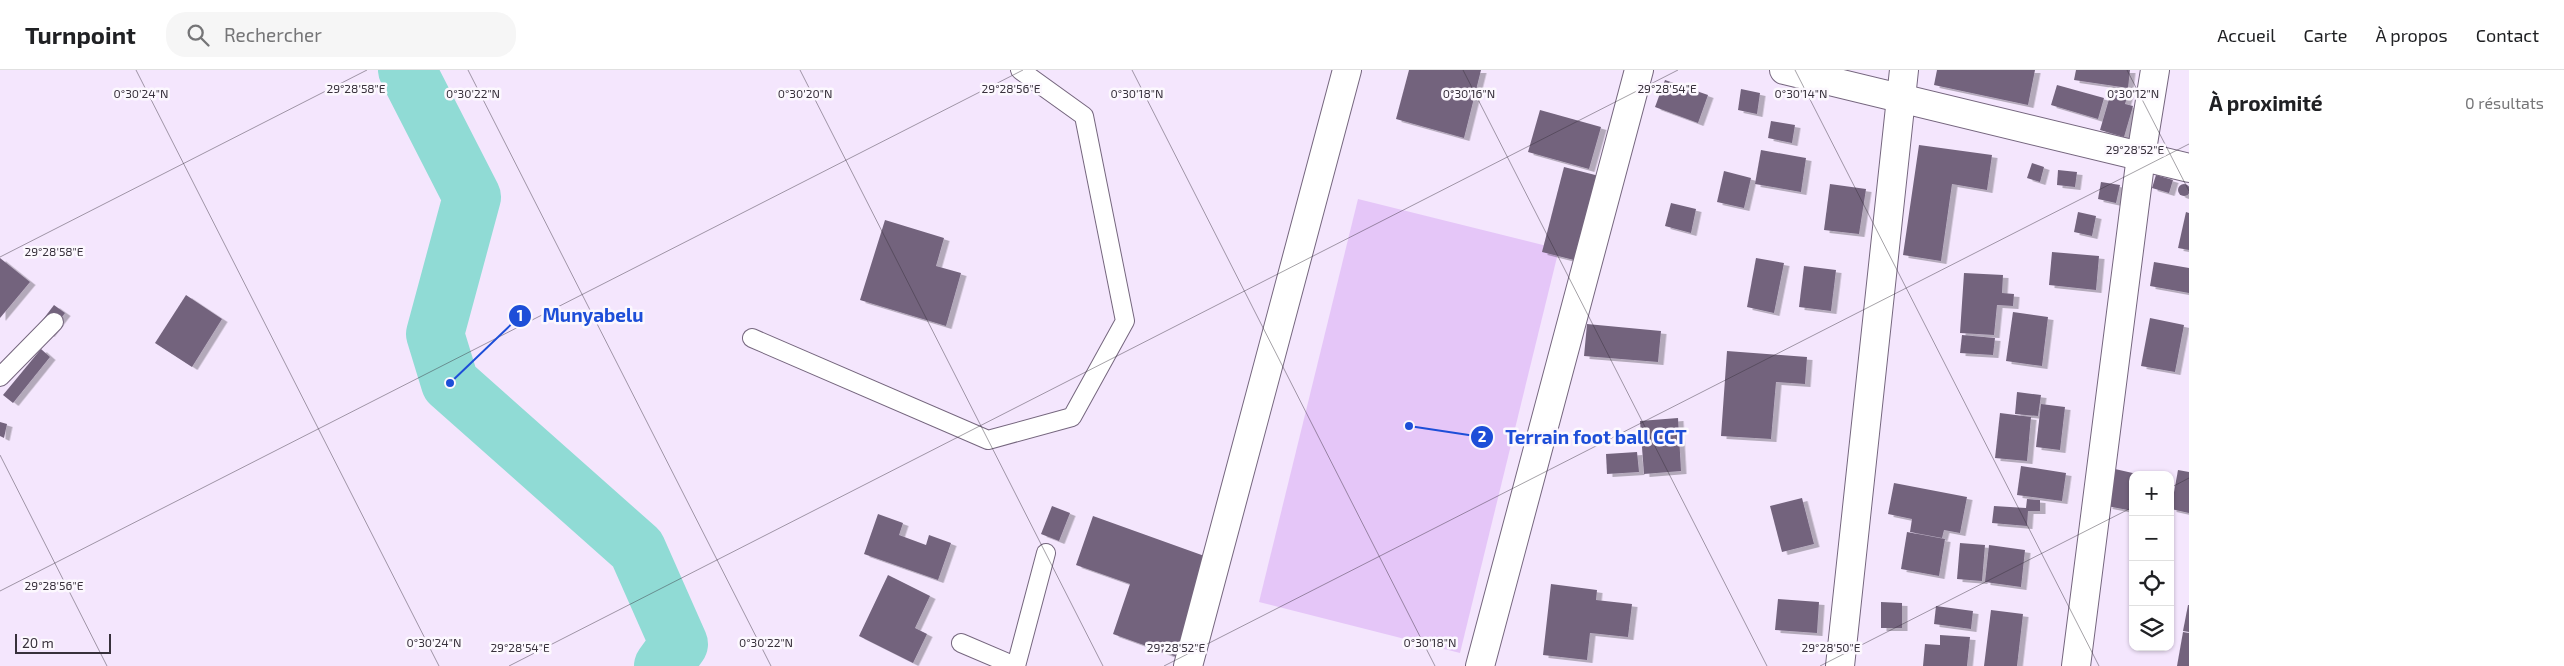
<!DOCTYPE html>
<html lang="fr">
<head>
<meta charset="utf-8">
<style>
	:root { --surface:#fff; --page:#f6f6f6; --text:#202124; --muted:#757577; --line:#e0e0e0 }
	body { margin:0; font-family:"Exo 2",sans-serif; background:var(--page); color:var(--text) }
	.controls { position:absolute; right:15px; bottom:15px; display:grid; overflow:hidden; border-radius:10px; box-shadow:0 1px 4px #0004 }
	.controls button { width:45px; height:45px; display:grid; place-items:center; padding:0; border:0; border-bottom:1px solid var(--line); background:var(--surface); color:var(--text); font:25px sans-serif }
	.scale { position:absolute; left:15px; bottom:12px; width:96px; box-sizing:border-box; padding-left:5px; border:2px solid #37303b; border-top:0; font-size:14px; line-height:18px; white-space:nowrap; color:#37303b; -webkit-text-stroke:4px #fcf8fe; paint-order:stroke }
	.list { margin:0; padding:0; list-style:none }
	h2 { display:flex; justify-content:space-between; align-items:center; height:65px; margin:0; padding:0 20px; font-size:21px }
	h2 small { font-size:16px; font-weight:400; color:var(--muted) }
	.icon { flex:none; width:28px; height:28px; fill:none; stroke:currentColor; stroke-width:2; stroke-linecap:round; stroke-linejoin:round }
	.map { position:relative; flex:none; width:2189px; height:596px; overflow:hidden }
	header { display:flex; align-items:center; gap:30px; box-sizing:border-box; height:70px; padding:0 25px; background:var(--surface); border-bottom:1px solid var(--line) }
	header strong { font-size:24px }
	nav { display:flex; gap:28px; margin-inline-start:auto; font-size:18px }
	.search { width:350px; height:45px; background:var(--page); display:flex; align-items:center; gap:12px; box-sizing:border-box; padding:0 18px; border-radius:20px; color:var(--muted); font-size:19px }
	main { display:flex }
	aside { flex:1; background:var(--surface) }
	.map>svg:first-child { display:block }
</style>
</head>
<body>
<header>
<strong>Turnpoint</strong>
<div class="search"><svg class="icon" aria-label="search" viewBox="0 0 24 24"><circle cx="10" cy="10" r="6"/><path d="M15 15l6 6"/></svg>Rechercher</div>
<nav><a>Accueil</a><a>Carte</a><a>À propos</a><a>Contact</a></nav>
</header>
<main>
<div class="map">
<svg width="2189" height="596" viewBox="0 0 2189 596">
	<defs>
		<filter id="shadow"><feDropShadow dx="5.5" dy="3" stdDeviation="0" flood-color="#0004"/></filter>
	</defs>
	<rect width="100%" height="100%" fill="#f4e6fd"/>
	<path fill="#e5c6f8" d="M1358 129 1559 179 1460 583 1259 532Z"/>
	<g fill="none" stroke-linecap="round" stroke-linejoin="round">
		<path stroke="#90dbd5" stroke-width="58" d="M407 0 472 127 435 264 450 313 637 479 679 574 663 596"/>
	</g>
	<g fill="#73647d" filter="url(#shadow)">
		<path d="M1409 0H1481L1464 68 1396 49Z"/>
		<path d="M1937 0H2035L2028 35 1934 15Z"/>
		<path d="M2076 0H2130L2128 18 2074 10Z"/>
		<path d="M1665 10 1708 25 1698 53 1655 37Z"/>
		<path d="M2057 15 2104 28 2098 49 2051 35Z"/>
		<path d="M1741 19 1760 23 1757 44 1738 40Z"/>
		<path d="M2112 19 2128 24 2125 34 2133 36 2124 67 2100 60Z"/>
		<path d="M1540 40 1601 57 1589 99 1528 82Z"/>
		<path d="M1771 51 1795 55 1792 73 1768 68Z"/>
		<path d="M1919 75 1992 85 1987 120 1952 114 1941 191 1903 185Z"/>
		<path d="M1761 80 1806 88 1801 122 1755 114Z"/>
		<path d="M2032 93 2044 97 2040 112 2027 108Z"/>
		<path d="M1564 97 1603 107 1582 192 1542 182Z"/>
		<path d="M2058 100 2077 102 2075 117 2057 115Z"/>
		<path d="M1724 101 1751 108 1744 138 1717 132Z"/>
		<path d="M2156 105 2173 110 2169 123 2152 118Z"/>
		<path d="M2101 112 2120 115 2116 133 2098 129Z"/>
		<circle cx="2184" cy="120" r="6"/>
		<path d="M1830 114 1866 119 1859 164 1824 160Z"/>
		<path d="M1671 133 1696 139 1691 163 1665 156Z"/>
		<path d="M2078 142 2096 146 2092 166 2074 162Z"/>
		<path d="M2186 142 2189 143V180L2178 178Z"/>
		<path d="M885 150 944 168 936 196 961 203 946 256 860 230Z"/>
		<path d="M2052 182 2099 186 2096 220 2049 215Z"/>
		<path d="M0 188 30 212 0 248Z"/>
		<path d="M1756 188 1784 193 1774 243 1747 237Z"/>
		<path d="M2154 192 2189 198V223L2150 216Z"/>
		<path d="M1804 196 1836 200 1831 241 1799 237Z"/>
		<path d="M1964 203 2003 205 2002 223 2014 224 2013 236 1997 235 1994 265 1960 263Z"/>
		<path d="M186 225 222 249 192 297 155 273Z"/>
		<path d="M54 235 65 243 49 264 38 256Z"/>
		<path d="M2013 242 2048 247 2042 296 2006 291Z"/>
		<path d="M2150 248 2184 255 2175 302 2141 296Z"/>
		<path d="M1587 254 1661 261 1658 292 1584 286Z"/>
		<path d="M1962 265 1995 268 1993 285 1960 283Z"/>
		<path d="M41 279 50 287 13 333 3 325Z"/>
		<path d="M1727 281 1807 287 1805 314 1776 312 1771 369 1721 366Z"/>
		<path d="M2017 322 2041 325 2038 346 2015 344Z"/>
		<path d="M2041 334 2065 337 2060 380 2036 377Z"/>
		<path d="M2000 343 2031 347 2027 391 1995 388Z"/>
		<path d="M1678 348 1681 401 1644 404 1640 351Z"/>
		<path d="M0 352 7 354 4 368 0 366Z"/>
		<path d="M1637 382 1639 402 1607 404 1606 384Z"/>
		<path d="M2021 396 2066 403 2062 431 2017 425Z"/>
		<path d="M2115 399 2137 404 2133 405V441L2107 436Z"/>
		<path d="M2178 400 2189 402V443L2171 439Z"/>
		<path d="M1894 413 1967 427 1960 463 1944 460 1942 468 1910 462 1912 449 1888 444Z"/>
		<path d="M1802 428 1814 474 1782 482 1770 436Z"/>
		<path d="M2027 429 2040 430V441H2028L2027 456 1992 453 1994 436 2026 438Z"/>
		<path d="M1052 436 1070 443 1059 471 1041 464Z"/>
		<path d="M878 444 903 453 899 465 926 475 929 465 951 473 938 510 864 484Z"/>
		<path d="M1093 446 1210 488 1177 587 1113 564 1130 514 1076 495Z"/>
		<path d="M1907 462 1945 469 1939 506 1901 499Z"/>
		<path d="M1960 473 1985 475 1982 511 1957 509Z"/>
		<path d="M1989 475 2025 480 2021 517 1985 512Z"/>
		<path d="M888 505 930 526 915 558 927 564 913 593 859 566Z"/>
		<path d="M1551 514 1597 520 1596 530 1632 534 1628 567 1590 563 1587 590 1543 585Z"/>
		<path d="M1778 529 1819 532 1817 563 1775 560Z"/>
		<path d="M1881 532 1902 533V558H1881Z"/>
		<path d="M2188 535H2189V562L2183 561Z"/>
		<path d="M1936 536 1973 541 1971 559 1934 554Z"/>
		<path d="M1991 540 2023 544 2017 596H1984Z"/>
		<path d="M2183 562 2189 563V596H2177Z"/>
		<path d="M1940 565 1970 567 1967 596H1923L1925 574 1940 575Z"/>
	</g>
	<g fill="none" stroke-linecap="round" stroke-linejoin="round">
		<g stroke="#75667e" stroke-width="20">
			<g id="service">
				<path d="M752 268 988 370 1072 347 1125 251 1084 46 1020 0"/>
				<path d="M0 307 54 252"/>
				<path d="M961 573 1015 596"/>
				<path d="M1016 596 1046 483"/>
			</g>
		</g>
		<g stroke="#75667e" stroke-width="30">
			<g id="minor">
				<path d="M1784 0 2189 98"/>
				<path d="M1188 596 1347 0"/>
				<path d="M1480 596 1639 0"/>
				<path d="M1840 596 1904 0"/>
				<path d="M2076 596 2141 86 2155 0"/>
			</g>
		</g>
		<use href="#service" stroke="#fff" stroke-width="18"/>
		<use href="#minor" stroke="#fff" stroke-width="28"/>
	</g>
	<path fill="none" stroke="#37303b" stroke-width="1" stroke-opacity="0.45" d="M136 0 439 596M468 0 771 596M800 0 1103 596M1132 0 1435 596M1463 0 1767 596M1795 0 2099 596M2127 0 2189 121M0 187 367 0M0 385 107 596M2170 418 2189 408M0 521 1023 0M509 596 1678 0M1164 596 2189 74M1820 596 2133 437"/>
	<g font-size="12" text-anchor="middle" fill="#37303b" stroke="#fcf8fe" stroke-width="5" stroke-linejoin="round" paint-order="stroke">
		<text x="356" y="23">29°28'58"E</text>
		<text x="1011" y="23">29°28'56"E</text>
		<text x="1667" y="23">29°28'54"E</text>
		<text x="2133" y="28">0°30'12"N</text>
		<text x="141" y="28">0°30'24"N</text>
		<text x="473" y="28">0°30'22"N</text>
		<text x="805" y="28">0°30'20"N</text>
		<text x="1137" y="28">0°30'18"N</text>
		<text x="1469" y="28">0°30'16"N</text>
		<text x="1801" y="28">0°30'14"N</text>
		<text x="2135" y="84">29°28'52"E</text>
		<text x="54" y="186">29°28'58"E</text>
		<text x="54" y="520">29°28'56"E</text>
		<text x="434" y="577">0°30'24"N</text>
		<text x="766" y="577">0°30'22"N</text>
		<text x="1430" y="577">0°30'18"N</text>
		<text x="520" y="582">29°28'54"E</text>
		<text x="1176" y="582">29°28'52"E</text>
		<text x="1831" y="582">29°28'50"E</text>
	</g>
	<path fill="none" stroke="#1d4ed8" stroke-width="2" d="M450 313L520 246M1409 356L1482 367"/>
	<g fill="#1d4ed8" stroke="#fcf8fe" stroke-width="2">
		<circle cx="450" cy="313" r="5"/>
		<circle cx="1409" cy="356" r="5"/>
		<circle cx="520" cy="246" r="12"/>
		<circle cx="1482" cy="367" r="12"/>
	</g>
	<g font-size="15" text-anchor="middle" font-weight="bold" fill="#fff">
		<text x="520" y="251">1</text>
		<text x="1482" y="372">2</text>
	</g>
	<g font-size="19" text-anchor="middle" font-weight="bold" fill="#1d4ed8" stroke="#fcf8fe" stroke-width="5" stroke-linejoin="round" paint-order="stroke">
		<text x="593" y="252">Munyabelu</text>
		<text x="1596" y="374">Terrain foot ball CCT</text>
	</g>
</svg>
<div class="controls">
<button>+</button>
<button>−</button>
<button><svg class="icon" aria-label="locate" viewBox="0 0 24 24"><circle cx="12" cy="12" r="6"/><path d="M12 2v4M12 18v4M2 12h4M18 12h4"/></svg></button>
<button><svg class="icon" aria-label="layers" viewBox="0 0 24 24"><path d="M12 4l9 5-9 5-9-5zM3 14l9 5 9-5"/></svg></button>
</div>
<div class="scale">20 m</div>
</div>
<aside>
<h2>À proximité<small>0 résultats</small></h2>
<ul class="list">
</ul>
</aside>
</main>
</body>
</html>
